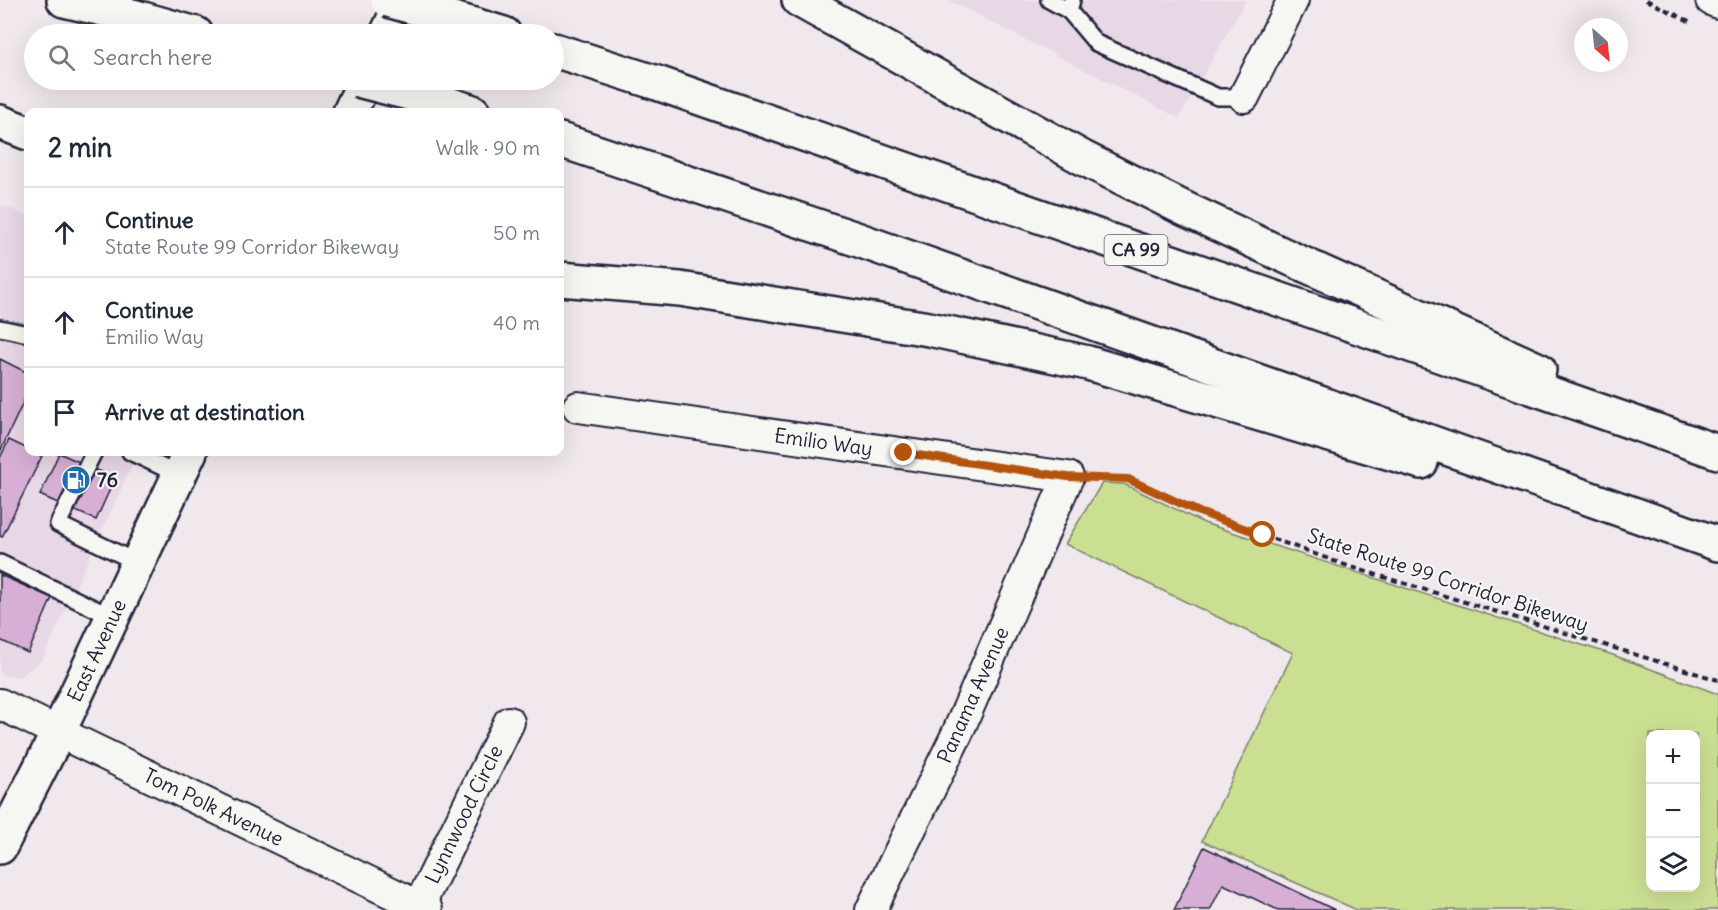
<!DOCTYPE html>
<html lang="en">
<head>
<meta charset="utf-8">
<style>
	:root { --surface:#fff; --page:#f2f2f3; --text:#1f2937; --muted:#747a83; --line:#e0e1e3 }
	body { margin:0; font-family:Delius,sans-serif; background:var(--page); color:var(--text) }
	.controls { position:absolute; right:18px; bottom:18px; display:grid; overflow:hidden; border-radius:12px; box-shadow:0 6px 24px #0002 }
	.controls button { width:54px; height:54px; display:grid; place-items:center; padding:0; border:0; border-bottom:2px solid var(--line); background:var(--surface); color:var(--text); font:30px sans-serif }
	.compass { position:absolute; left:1574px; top:18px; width:54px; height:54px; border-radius:50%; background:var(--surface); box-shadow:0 6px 24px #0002; rotate:153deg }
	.stop { position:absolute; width:18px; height:18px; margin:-14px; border:4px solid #b45309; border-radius:50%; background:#fff }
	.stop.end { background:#b45309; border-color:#fff; box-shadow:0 2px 6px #0008 }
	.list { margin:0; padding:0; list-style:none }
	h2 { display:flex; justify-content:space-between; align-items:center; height:78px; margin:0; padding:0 24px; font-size:26px }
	h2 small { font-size:20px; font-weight:400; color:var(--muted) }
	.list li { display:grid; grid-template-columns:39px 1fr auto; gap:18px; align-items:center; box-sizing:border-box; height:90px; padding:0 24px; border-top:2px solid var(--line) }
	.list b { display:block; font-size:22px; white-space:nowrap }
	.list p { margin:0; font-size:20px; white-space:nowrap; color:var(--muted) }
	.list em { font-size:20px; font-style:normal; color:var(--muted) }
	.icon { flex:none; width:33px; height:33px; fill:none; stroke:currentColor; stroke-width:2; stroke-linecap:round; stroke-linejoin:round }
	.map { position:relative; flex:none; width:1718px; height:910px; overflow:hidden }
	.search { position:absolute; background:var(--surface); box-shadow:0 6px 24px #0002; left:24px; top:24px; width:540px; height:66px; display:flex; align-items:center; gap:15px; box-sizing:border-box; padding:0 21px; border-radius:33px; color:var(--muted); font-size:22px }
	.panel { position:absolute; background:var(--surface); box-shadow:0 6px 24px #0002; left:24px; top:108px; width:540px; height:348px; border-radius:12px }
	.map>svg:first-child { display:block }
</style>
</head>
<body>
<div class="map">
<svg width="1718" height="910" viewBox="0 0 1718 910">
	<rect width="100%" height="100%" fill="#f0e8ec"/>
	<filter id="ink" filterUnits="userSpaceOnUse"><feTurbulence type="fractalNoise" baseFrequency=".0167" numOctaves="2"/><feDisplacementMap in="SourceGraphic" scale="12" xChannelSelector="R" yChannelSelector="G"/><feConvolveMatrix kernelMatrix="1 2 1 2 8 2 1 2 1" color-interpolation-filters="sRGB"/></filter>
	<g filter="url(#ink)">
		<g fill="#e8d7e5">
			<path d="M948 0H1246L1179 118Z"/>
			<path d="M2 205 28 216V452H138L42 660 20 676H6L0 673V208Z"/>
		</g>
		<path fill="#cbdf93" stroke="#768067" stroke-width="1.5" fill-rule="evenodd" d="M1102 483 1124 484 1204 523 1613 655 1718 694V910H1357L1202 841 1293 653 1065 544ZM1650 734H1696V888H1650Z"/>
		<g fill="#d7afd6" stroke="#22223b" stroke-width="1.5">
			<path d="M0 359 28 373V392L0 452Z"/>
			<path d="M9 440 28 449V452L42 456 2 537 0 536V458Z"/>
			<path d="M59 453 115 478 96 520 40 495Z"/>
			<path d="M0 575 52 598 28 653 0 640Z"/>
			<path d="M1204 847 1335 910H1278L1223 884 1210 910H1174Z"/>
		</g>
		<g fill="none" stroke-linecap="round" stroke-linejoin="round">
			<g stroke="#22223b" stroke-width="20">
				<g id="lane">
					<path d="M1049 0 1069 11"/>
					<path d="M1072 0 1069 11 1096 43 1218 97H1244"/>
					<path d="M0 328 28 334"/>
					<path d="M94 452 58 524 138 563"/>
					<path d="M130 452 179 475"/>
					<path d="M0 563 112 617"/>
				</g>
			</g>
			<g stroke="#22223b" stroke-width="34">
				<g id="street">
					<path d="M1711 0 1718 3"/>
					<path d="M1244 97 1293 0"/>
					<path id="s1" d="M578 407 1068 477 957 734 871 910"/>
					<path id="s2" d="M0 704 427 910"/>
					<path id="s3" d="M419 906 509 722"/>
				</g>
			</g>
			<g stroke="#22223b" stroke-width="38">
				<g id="secondary">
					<path d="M387 34 403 0"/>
					<path d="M350 112 365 80"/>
					<path id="s4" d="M0 847 59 731 190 452"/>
				</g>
			</g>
			<g stroke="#22223b" stroke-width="38">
				<g id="highway">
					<path d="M64 0 132 16 196 34"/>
					<path d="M799 0 1083 158 1183 208 1292 259 1539 370"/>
					<path d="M474 25 504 34"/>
					<path d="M554 50 657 83 1718 452"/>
					<path d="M436 100 473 112"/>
					<path d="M0 122 28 133"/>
					<path d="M560 140 856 239 1718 544"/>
					<path d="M560 279 680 289 929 329 1088 363 1421 462"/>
				</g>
			</g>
			<g stroke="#22223b" stroke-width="4" stroke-dasharray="6 4.5" stroke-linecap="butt">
				<path d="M1646 0 1691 22"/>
				<path d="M1096 478 1129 479 1199 512 1348 566 1718 680"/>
			</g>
			<use href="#lane" stroke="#f6f6f2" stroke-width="15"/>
			<use href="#street" stroke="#f6f6f2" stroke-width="30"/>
			<use href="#secondary" stroke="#f6f6f2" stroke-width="33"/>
			<use href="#highway" stroke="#f6f6f2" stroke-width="33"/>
			<g stroke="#22223b" stroke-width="38" stroke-linecap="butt">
				<g id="highway-bridge">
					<path d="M388 0 474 25"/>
					<path d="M358 80 436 100"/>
				</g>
			</g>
			<use href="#highway-bridge" stroke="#f6f6f2" stroke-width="33"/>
		</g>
	</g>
	<g fill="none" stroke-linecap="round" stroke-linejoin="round" filter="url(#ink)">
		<path stroke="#b45309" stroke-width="8" d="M904 453 1068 477 1128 479 1199 512 1263 535"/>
	</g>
	<defs>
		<g id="fuel-disc" transform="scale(1.5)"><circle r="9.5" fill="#1f6fb2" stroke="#f6f6f2"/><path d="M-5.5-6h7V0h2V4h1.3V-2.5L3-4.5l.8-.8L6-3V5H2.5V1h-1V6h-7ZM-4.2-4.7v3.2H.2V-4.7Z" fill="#fff"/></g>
	</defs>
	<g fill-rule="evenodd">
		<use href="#fuel-disc" x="76" y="480"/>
	</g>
	<g text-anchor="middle" stroke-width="4.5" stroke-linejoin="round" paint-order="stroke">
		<rect fill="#f6f6f2" stroke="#626272" stroke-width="1.5" x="1104.5" y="235" width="63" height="30" rx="4.5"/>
		<g font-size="18" font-weight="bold" fill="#22223b">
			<text x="1136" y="256">CA 99</text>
		</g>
		<g font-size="20" fill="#22223b" stroke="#f6f6f2">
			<text dy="7" stroke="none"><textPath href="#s1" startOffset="248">Emilio Way</textPath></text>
			<text transform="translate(1448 580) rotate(18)" y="7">State Route 99 Corridor Bikeway</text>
			<text dy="7" stroke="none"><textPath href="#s4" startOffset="219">East Avenue</textPath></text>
			<text transform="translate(973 695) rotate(-66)" y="7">Panama Avenue</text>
			<text dy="7" stroke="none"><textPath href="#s2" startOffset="237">Tom Polk Avenue</textPath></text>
			<text dy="7" stroke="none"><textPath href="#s3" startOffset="102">Lynnwood Circle</textPath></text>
		</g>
		<g font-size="20" font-weight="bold" fill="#22223b" stroke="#f6f6f2" text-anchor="start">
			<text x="97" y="487">76</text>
		</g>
	</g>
</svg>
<div class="controls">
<button>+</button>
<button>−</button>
<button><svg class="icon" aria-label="layers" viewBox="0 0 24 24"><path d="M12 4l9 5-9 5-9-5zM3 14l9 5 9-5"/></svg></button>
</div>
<svg class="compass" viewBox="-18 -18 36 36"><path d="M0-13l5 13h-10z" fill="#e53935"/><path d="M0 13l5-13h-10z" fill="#747a83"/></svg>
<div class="stop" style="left:1263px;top:535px"></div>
<div class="stop end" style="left:904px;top:453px"></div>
<div class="search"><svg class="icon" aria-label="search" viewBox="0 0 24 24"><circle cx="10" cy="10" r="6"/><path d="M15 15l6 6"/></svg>Search here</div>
<section class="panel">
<h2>2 min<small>Walk · 90 m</small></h2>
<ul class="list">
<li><svg class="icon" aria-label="ahead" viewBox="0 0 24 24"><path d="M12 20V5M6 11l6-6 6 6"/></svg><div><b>Continue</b><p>State Route 99 Corridor Bikeway</p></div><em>50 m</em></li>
<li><svg class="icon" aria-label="ahead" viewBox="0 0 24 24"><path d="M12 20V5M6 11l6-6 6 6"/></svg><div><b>Continue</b><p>Emilio Way</p></div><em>40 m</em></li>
<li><svg class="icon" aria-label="arrive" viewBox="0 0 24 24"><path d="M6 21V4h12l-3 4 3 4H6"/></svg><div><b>Arrive at destination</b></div></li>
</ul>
</section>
</div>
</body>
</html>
